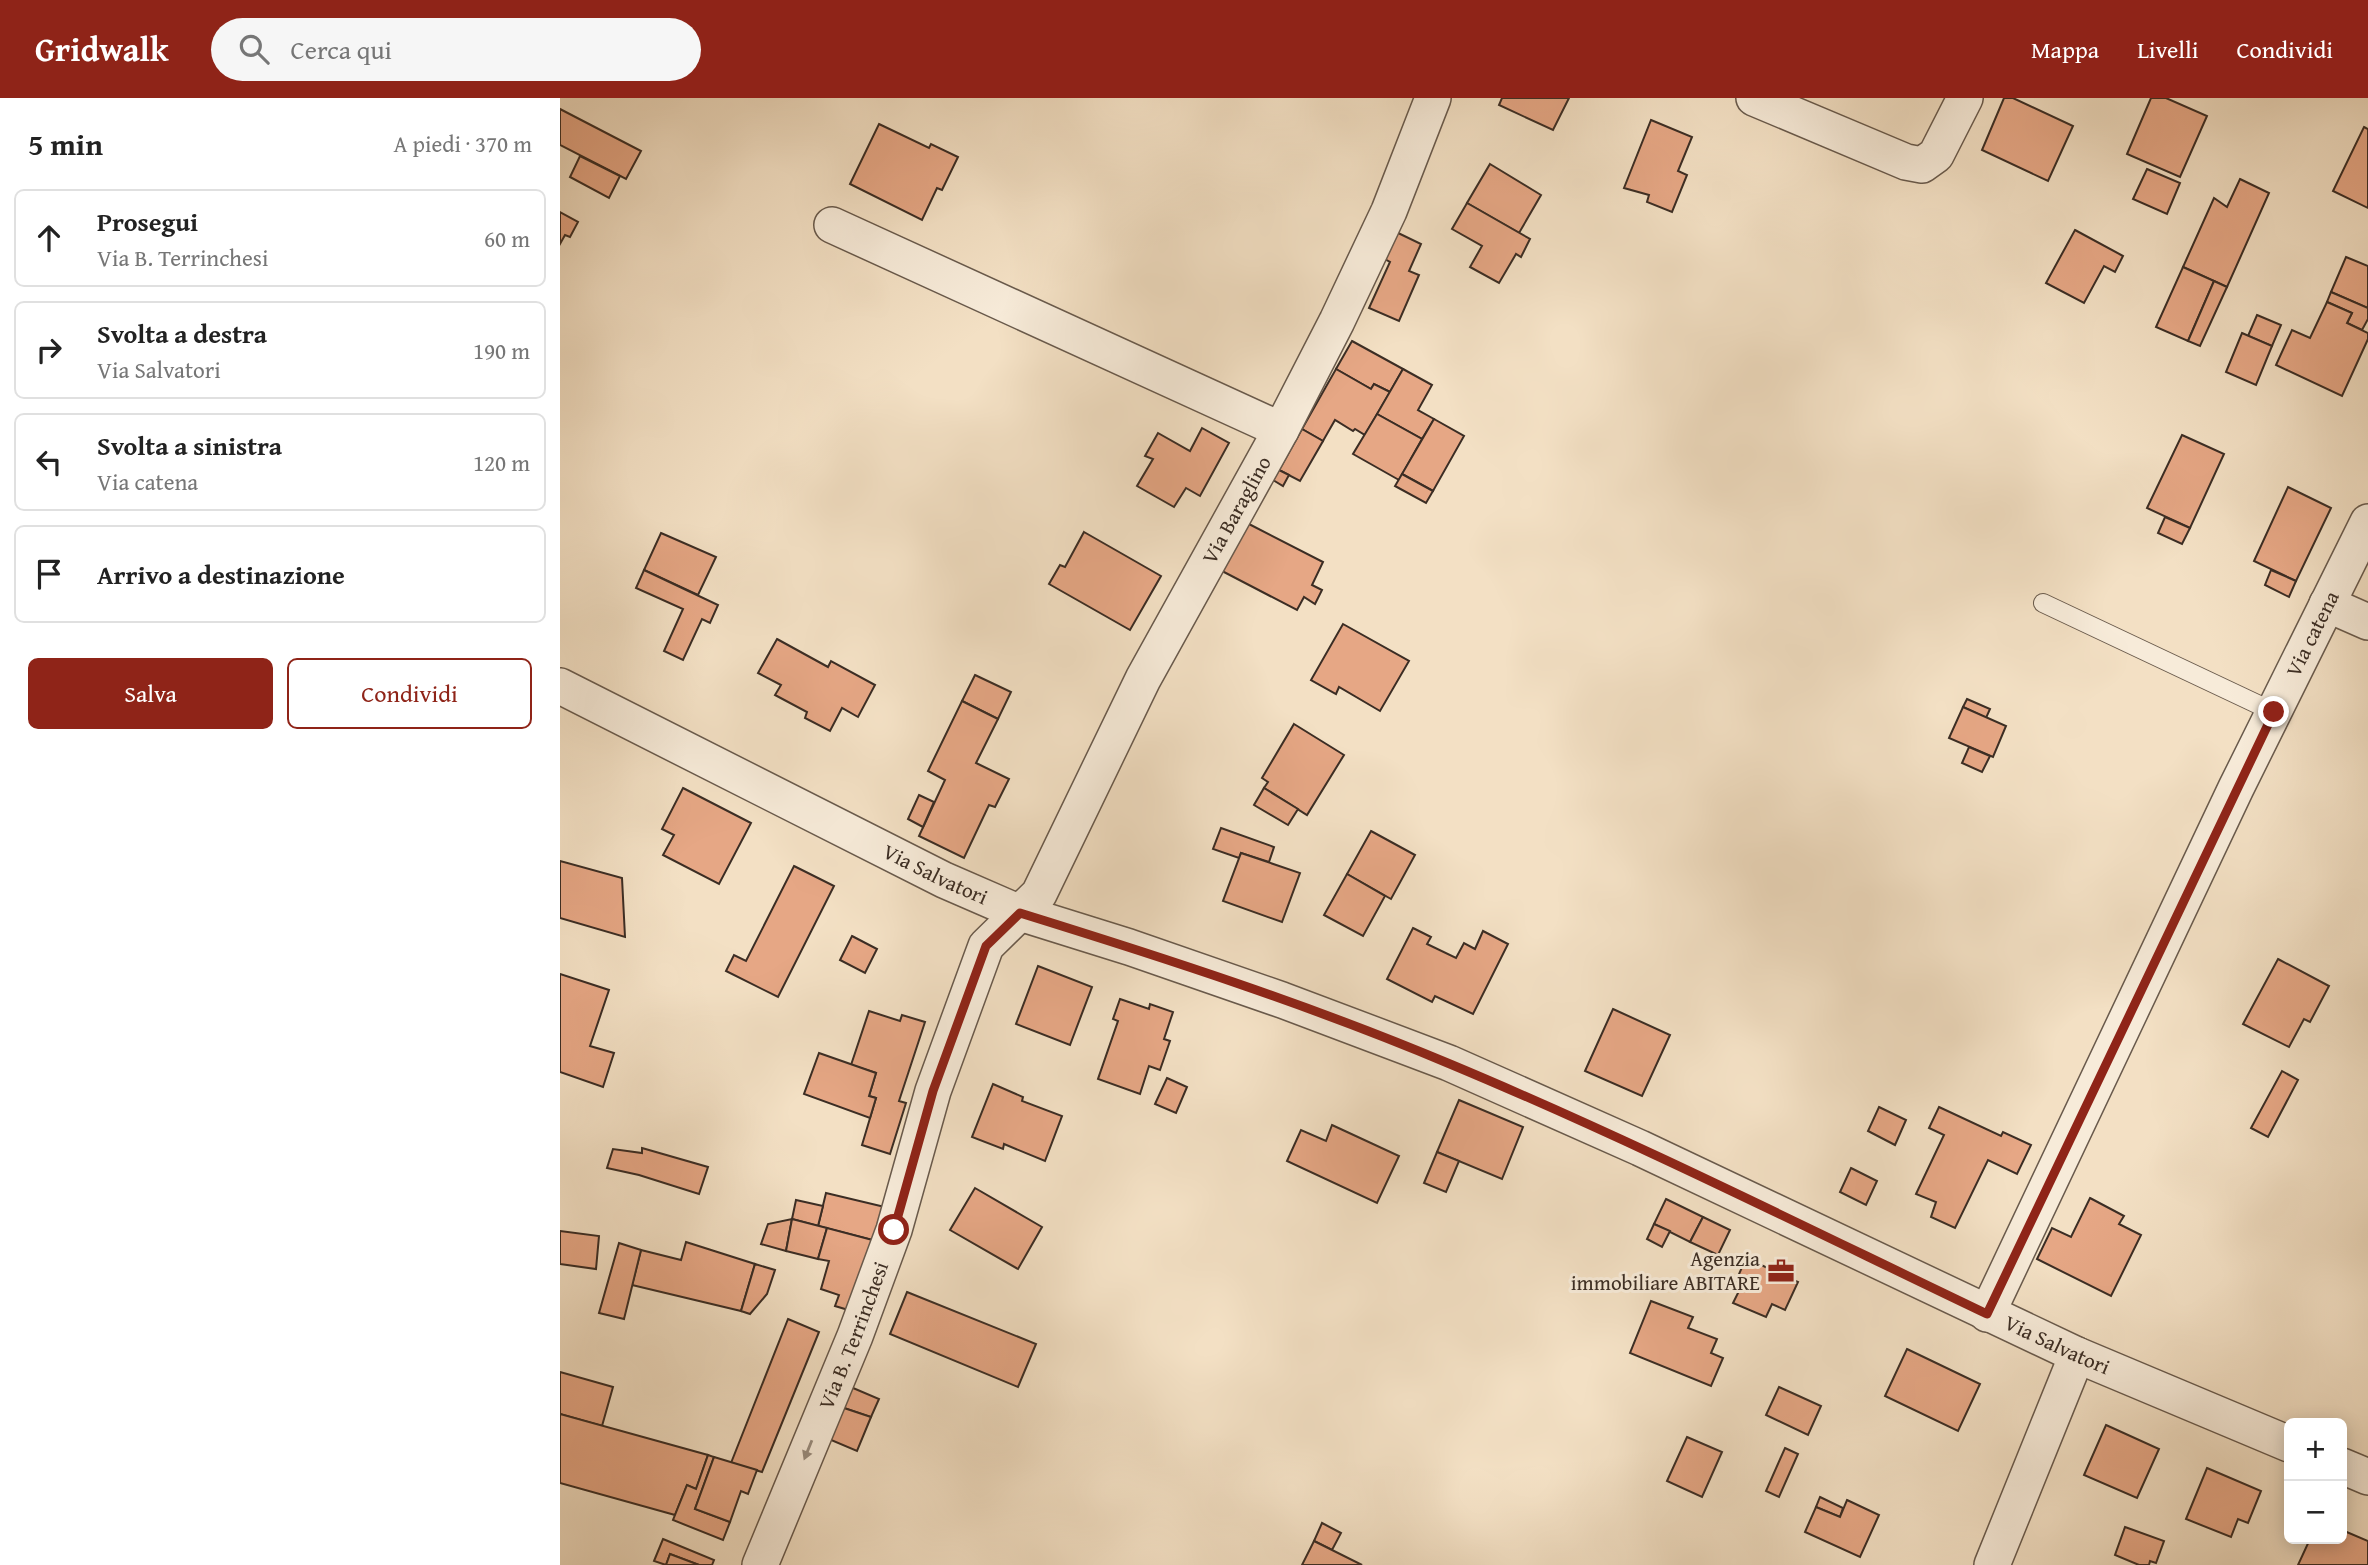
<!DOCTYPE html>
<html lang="it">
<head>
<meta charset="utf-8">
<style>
	:root { --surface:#fff; --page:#f6f6f6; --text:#222; --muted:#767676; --line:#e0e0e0; --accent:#8f2418 }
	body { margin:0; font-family:"Gentium Book Plus",serif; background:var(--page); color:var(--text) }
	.controls { position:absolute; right:21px; bottom:21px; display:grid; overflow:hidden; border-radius:10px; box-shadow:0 4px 18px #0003 }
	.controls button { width:63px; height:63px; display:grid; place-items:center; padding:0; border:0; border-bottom:2px solid var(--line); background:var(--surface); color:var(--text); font:35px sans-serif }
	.stop { position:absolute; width:21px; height:21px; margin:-16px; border:5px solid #8f2418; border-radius:50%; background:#fff }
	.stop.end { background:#8f2418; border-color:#fff; box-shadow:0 2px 7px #0008 }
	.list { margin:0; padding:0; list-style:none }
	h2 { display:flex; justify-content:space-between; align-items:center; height:91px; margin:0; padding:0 28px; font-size:30px }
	h2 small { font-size:23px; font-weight:400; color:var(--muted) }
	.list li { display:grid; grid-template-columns:46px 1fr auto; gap:21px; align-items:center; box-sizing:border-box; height:98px; margin:0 14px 14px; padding:0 14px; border:2px solid var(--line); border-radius:10px }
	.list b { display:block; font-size:26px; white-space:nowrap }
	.list p { margin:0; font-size:23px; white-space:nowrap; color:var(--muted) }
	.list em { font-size:23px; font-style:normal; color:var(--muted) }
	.actions { display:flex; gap:14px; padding:21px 28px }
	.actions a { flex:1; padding:16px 0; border:2px solid var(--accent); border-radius:10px; text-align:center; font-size:24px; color:var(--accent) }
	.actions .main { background:var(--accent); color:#fff }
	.icon { flex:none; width:38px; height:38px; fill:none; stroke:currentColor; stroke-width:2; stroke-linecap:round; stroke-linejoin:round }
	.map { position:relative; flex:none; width:1808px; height:1467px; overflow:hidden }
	header { display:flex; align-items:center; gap:42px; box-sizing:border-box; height:98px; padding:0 35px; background:var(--accent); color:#fff }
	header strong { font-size:33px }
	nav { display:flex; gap:38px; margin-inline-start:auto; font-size:24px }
	.search { width:490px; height:63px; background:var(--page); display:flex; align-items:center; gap:18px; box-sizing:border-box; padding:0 24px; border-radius:38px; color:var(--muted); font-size:26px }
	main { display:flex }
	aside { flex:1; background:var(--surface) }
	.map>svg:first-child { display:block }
</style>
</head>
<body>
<header>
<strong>Gridwalk</strong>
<div class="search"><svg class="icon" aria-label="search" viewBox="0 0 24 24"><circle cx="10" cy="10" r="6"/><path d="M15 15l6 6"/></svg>Cerca qui</div>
<nav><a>Mappa</a><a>Livelli</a><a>Condividi</a></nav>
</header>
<main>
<aside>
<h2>5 min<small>A piedi · 370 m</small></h2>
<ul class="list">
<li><svg class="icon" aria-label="ahead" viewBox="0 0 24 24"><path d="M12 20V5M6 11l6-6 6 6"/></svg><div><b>Prosegui</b><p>Via B. Terrinchesi</p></div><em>60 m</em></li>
<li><svg class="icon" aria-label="right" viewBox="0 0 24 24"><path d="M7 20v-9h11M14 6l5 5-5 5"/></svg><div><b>Svolta a destra</b><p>Via Salvatori</p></div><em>190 m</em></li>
<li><svg class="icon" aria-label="left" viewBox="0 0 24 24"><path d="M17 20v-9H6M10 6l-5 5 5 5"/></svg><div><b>Svolta a sinistra</b><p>Via catena</p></div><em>120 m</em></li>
<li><svg class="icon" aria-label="arrive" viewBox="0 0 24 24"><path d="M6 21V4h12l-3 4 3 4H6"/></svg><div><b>Arrivo a destinazione</b></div></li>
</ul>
<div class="actions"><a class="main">Salva</a><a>Condividi</a></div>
</aside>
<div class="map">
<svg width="1808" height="1467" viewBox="0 0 1808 1467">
	<rect width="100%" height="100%" fill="#f3e0c4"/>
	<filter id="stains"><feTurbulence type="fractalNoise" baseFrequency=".00286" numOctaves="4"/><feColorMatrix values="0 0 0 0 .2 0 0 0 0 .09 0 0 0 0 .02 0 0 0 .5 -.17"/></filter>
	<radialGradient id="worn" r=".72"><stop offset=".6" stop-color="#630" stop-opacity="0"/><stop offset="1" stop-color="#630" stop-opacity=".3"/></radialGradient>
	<g fill="#e6a785" stroke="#3b2d24" stroke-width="2">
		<path d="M942 0H1009L993 32 939 7Z"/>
		<path d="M1444 0H1453L1513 28 1488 83 1422 52Z"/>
		<path d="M1591 0H1606L1647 18 1620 79 1567 56Z"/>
		<path d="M0 11 81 53 66 81 0 47Z"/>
		<path d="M1091 22 1132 39 1118 73 1127 77 1112 114 1087 104 1089 97 1064 90Z"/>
		<path d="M319 26 369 50 371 46 398 59 382 92 377 90 362 122 290 86Z"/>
		<path d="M1804 29 1808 31V110L1773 93Z"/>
		<path d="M20 58 60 78 49 100 10 79Z"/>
		<path d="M930 66 981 97 959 135 907 105Z"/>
		<path d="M1587 71 1620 85 1607 116 1573 101Z"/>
		<path d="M1680 81 1709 95 1667 189 1623 169 1654 100 1667 109Z"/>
		<path d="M907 105 970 141 961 159 956 156 939 185 910 169 922 148 892 131Z"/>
		<path d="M0 114 18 124 10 139 5 137 0 146Z"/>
		<path d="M1515 132 1563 158 1555 174 1544 168 1524 205 1486 185Z"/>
		<path d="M834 133 861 146 849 173 859 177 839 223 809 210 830 164 821 159Z"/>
		<path d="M1786 159 1808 168V210L1771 194Z"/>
		<path d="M1623 169 1654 183 1628 243 1596 229Z"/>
		<path d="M1654 183 1667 189 1640 248 1628 243Z"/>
		<path d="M1771 194 1808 210V221L1802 232 1787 225 1792 215 1767 204Z"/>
		<path d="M1767 204 1792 215 1787 225 1808 235V241L1782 298 1716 267 1732 232 1750 240Z"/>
		<path d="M1697 217 1721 227 1712 248 1688 238Z"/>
		<path d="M1682 235 1712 248 1696 287 1666 274Z"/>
		<path d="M792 243 843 271 830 294 814 286 811 291 776 271Z"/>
		<path d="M776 271 811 291 814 286 830 294 805 337 795 331 793 333 775 322 763 343 742 331Z"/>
		<path d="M843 271 872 287 858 312 874 321 862 341 817 316Z"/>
		<path d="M817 316 862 341 839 382 793 356Z"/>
		<path d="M874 321 904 338 873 393 842 376Z"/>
		<path d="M642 330 669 345 640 398 626 390 614 409 577 388 593 361 585 358 598 335 630 353Z"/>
		<path d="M742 331 763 343 740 383 719 372Z"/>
		<path d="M1622 337 1664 356 1630 430 1587 410Z"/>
		<path d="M719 372 729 377 723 388 713 382Z"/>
		<path d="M842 376 873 393 866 405 835 388Z"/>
		<path d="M1728 389 1771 410 1736 483 1694 463Z"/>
		<path d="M1605 419 1630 430 1622 446 1598 435Z"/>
		<path d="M687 425 763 464 752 487 762 492 755 506 744 499 737 512 662 473Z"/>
		<path d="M524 434 601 478 570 532 489 486 500 467 505 469Z"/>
		<path d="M101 435 156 459 138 497 84 472Z"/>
		<path d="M84 472 158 507 150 525 142 521 123 562 104 553 123 511 76 490Z"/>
		<path d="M1711 472 1736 483 1729 499 1705 487Z"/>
		<path d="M783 526 849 563 820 613 779 589 776 596 751 582Z"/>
		<path d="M217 541 268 569 271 563 315 587 298 619 282 610 270 633 245 620 247 614 215 597 221 587 198 575Z"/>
		<path d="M415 577 451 594 438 621 402 603Z"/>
		<path d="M1407 601 1430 611 1426 620 1403 609Z"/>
		<path d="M402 603 438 621 416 665 449 681 435 709 429 707 404 760 359 738 385 682 368 673Z"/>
		<path d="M1403 609 1446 628 1433 659 1389 640Z"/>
		<path d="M734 626 784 657 747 717 704 690 708 684 702 680Z"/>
		<path d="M1409 649 1430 658 1422 674 1402 665Z"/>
		<path d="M123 690 191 725 159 786 103 757 114 737 102 731Z"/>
		<path d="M704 690 738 711 728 727 694 707Z"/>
		<path d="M359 697 374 704 363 729 348 721Z"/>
		<path d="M661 730 714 749 709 764 681 755 679 760 653 751Z"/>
		<path d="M811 733 855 757 831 801 787 776Z"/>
		<path d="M681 755 740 775 722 824 663 803Z"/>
		<path d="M0 763 62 780 65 839 0 820Z"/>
		<path d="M234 768 274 788 218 899 166 873 174 857 186 863Z"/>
		<path d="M787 776 825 798 803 838 764 817Z"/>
		<path d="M853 830 871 839 867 846 896 860 904 845 915 851 923 833 948 846 913 916 875 898 872 904 827 881Z"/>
		<path d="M292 838 317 851 305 875 280 862Z"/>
		<path d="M1718 861 1769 888 1750 924 1744 921 1729 949 1683 926Z"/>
		<path d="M478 868 532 889 510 947 456 926Z"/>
		<path d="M0 876 49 892 30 948 54 955 43 989 0 974Z"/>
		<path d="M560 901 589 911 590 906 613 914 604 941 610 943 600 972 589 968 580 996 538 981 558 923 553 921Z"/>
		<path d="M1053 911 1110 937 1082 998 1025 973Z"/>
		<path d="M309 913 340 923 342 917 365 924 339 1003 346 1005 330 1056 302 1047 316 1000 309 998 316 975 291 967Z"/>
		<path d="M259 955 316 975 309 998 316 1000 310 1020 244 996Z"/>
		<path d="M1722 973 1738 982 1708 1039 1691 1030Z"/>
		<path d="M607 980 627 989 616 1015 595 1006Z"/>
		<path d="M433 986 463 999 462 1003 502 1018 485 1063 444 1046 443 1051 412 1039Z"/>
		<path d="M899 1002 963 1029 942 1081 877 1054Z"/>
		<path d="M1319 1009 1346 1022 1335 1047 1308 1033Z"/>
		<path d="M1379 1009 1441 1038 1443 1034 1471 1047 1457 1076 1428 1062 1395 1130 1371 1119 1376 1104 1356 1096 1384 1037 1369 1030Z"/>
		<path d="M772 1027 839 1058 817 1105 727 1063 741 1032 766 1043Z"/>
		<path d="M82 1050 148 1069 139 1096 79 1077 47 1070 53 1051 82 1055Z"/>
		<path d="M877 1054 899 1063 886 1094 864 1085Z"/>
		<path d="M1291 1070 1317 1083 1306 1107 1280 1094Z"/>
		<path d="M415 1090 482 1129 458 1171 390 1132Z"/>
		<path d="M266 1095 329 1110 320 1144 258 1128Z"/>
		<path d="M1530 1100 1564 1118 1559 1126 1581 1137 1551 1198 1477 1161 1492 1130 1511 1139Z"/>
		<path d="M1106 1101 1143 1119 1130 1144 1094 1126Z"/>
		<path d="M236 1102 263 1108 258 1128 232 1121Z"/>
		<path d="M1143 1119 1170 1132 1158 1157 1130 1144Z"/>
		<path d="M232 1121 226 1153 201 1146 208 1126Z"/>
		<path d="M232 1121 267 1130 258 1161 226 1153Z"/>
		<path d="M1094 1126 1110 1133 1102 1149 1087 1141Z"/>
		<path d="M267 1130 320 1144 295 1214 275 1208 279 1197 261 1191 269 1163 258 1161Z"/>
		<path d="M0 1133 39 1138 36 1171 0 1166Z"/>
		<path d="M126 1144 195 1166 181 1213 72 1187 81 1152 121 1162Z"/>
		<path d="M59 1145 81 1152 64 1221 39 1215Z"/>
		<path d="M1186 1160 1238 1184 1225 1212 1212 1206 1206 1219 1173 1205 1179 1193 1173 1190Z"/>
		<path d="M195 1166 215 1172 207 1196 190 1216 181 1213Z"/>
		<path d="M347 1194 476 1246 458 1289 330 1236Z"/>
		<path d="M1091 1203 1133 1219 1128 1230 1157 1241 1151 1255 1163 1260 1151 1288 1070 1255Z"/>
		<path d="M228 1221 259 1234 202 1374 171 1365Z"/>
		<path d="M1347 1251 1420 1286 1398 1333 1325 1298Z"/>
		<path d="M0 1274 53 1289 42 1328 0 1316Z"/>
		<path d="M286 1287 319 1301 311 1319 278 1308Z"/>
		<path d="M1219 1289 1261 1308 1248 1337 1206 1317Z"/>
		<path d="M278 1308 311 1319 297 1353 264 1339Z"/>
		<path d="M0 1316 148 1357 136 1391 127 1387 115 1417 0 1385Z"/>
		<path d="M1546 1327 1599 1351 1577 1400 1524 1377Z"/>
		<path d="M1127 1339 1162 1354 1142 1399 1107 1383Z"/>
		<path d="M1225 1350 1238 1356 1219 1399 1206 1393Z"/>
		<path d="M148 1357 154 1359 135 1411 170 1424 163 1442 113 1422 127 1387 136 1391Z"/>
		<path d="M154 1359 197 1372 188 1396 181 1393 170 1424 135 1411Z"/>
		<path d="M1647 1370 1701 1393 1688 1425 1678 1421 1671 1439 1626 1421Z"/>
		<path d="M1260 1399 1283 1410 1280 1419 1256 1409Z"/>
		<path d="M1287 1402 1319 1417 1300 1459 1245 1434 1256 1409 1280 1419Z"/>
		<path d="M762 1425 781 1435 772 1452 754 1443Z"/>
		<path d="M1565 1429 1604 1443 1596 1465 1590 1463 1589 1467H1579L1555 1457Z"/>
		<path d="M1782 1432 1808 1443V1467H1738L1750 1441H1782Z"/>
		<path d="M103 1441 154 1462 152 1467H139L110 1456 106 1467 94 1463Z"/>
		<path d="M754 1443 802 1467H742Z"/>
		<path d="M110 1456 139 1467H106Z"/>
	</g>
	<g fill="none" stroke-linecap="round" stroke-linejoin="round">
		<g stroke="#695a4c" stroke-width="20">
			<path id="lane" d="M1483 505 1714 614"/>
		</g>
		<g stroke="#695a4c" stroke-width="38">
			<g id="street">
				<path d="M1194 0 1346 64 1362 67 1376 57 1405 0"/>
				<path d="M272 127 721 332"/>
				<path d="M1767 506 1808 524"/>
				<path id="s1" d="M0 588 384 782 460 815 569 849 722 902 889 965 1080 1050 1517 1257 1729 1346"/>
				<path id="s2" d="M1427 1216 1676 690 1808 424"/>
				<path d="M1782 1368 1808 1379"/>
				<path id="s3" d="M200 1467 295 1238 334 1132 373 993 426 848 479 796 583 581 721 332 777 223 829 113 873 0"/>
				<path d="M1432 1467 1517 1257"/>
			</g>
		</g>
		<use href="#lane" stroke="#f7ebd9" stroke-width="18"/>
		<use href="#street" stroke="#f7ebd9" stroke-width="35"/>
	</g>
	<defs><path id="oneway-solid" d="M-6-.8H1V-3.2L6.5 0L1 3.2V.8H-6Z" transform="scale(1.75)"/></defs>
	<use fill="#998c7e" href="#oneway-solid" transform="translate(248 1352) rotate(112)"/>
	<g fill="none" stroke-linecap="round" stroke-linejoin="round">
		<path stroke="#8f2418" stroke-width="9" d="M334 1132 373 993 426 848 460 815C605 860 750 907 890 966 1072 1042 1249 1131 1427 1216L1714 614"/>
	</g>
	<defs>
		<g id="office-bare" transform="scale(2.1)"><path d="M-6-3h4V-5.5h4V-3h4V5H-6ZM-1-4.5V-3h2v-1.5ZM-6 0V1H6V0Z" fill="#8f2418" stroke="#f7ebd9" stroke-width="2.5" paint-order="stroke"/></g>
	</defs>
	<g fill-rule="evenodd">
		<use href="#office-bare" x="1221" y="1173"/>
	</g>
	<g text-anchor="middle" stroke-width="6" stroke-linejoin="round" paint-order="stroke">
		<g font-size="21" fill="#3b2d24" stroke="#f7ebd9">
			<text dy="7" stroke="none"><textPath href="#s3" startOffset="1166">Via Baraglino</textPath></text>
			<text dy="7" stroke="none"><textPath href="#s2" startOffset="754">Via catena</textPath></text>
			<text dy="7" stroke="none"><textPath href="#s1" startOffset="420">Via Salvatori</textPath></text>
			<text dy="7" stroke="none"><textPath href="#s3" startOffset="248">Via B. Terrinchesi</textPath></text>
			<text dy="7" stroke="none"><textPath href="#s1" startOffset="1638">Via Salvatori</textPath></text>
		</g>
		<g font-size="21" fill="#3b2d24" stroke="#f7ebd9" text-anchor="end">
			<text x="1200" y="1168">Agenzia<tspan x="1200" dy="24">immobiliare ABITARE</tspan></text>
		</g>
	</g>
	<rect width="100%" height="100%" filter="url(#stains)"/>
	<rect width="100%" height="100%" fill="url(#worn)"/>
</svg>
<div class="controls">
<button>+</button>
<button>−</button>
</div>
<div class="stop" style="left:334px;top:1132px"></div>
<div class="stop end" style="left:1714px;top:614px"></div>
</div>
</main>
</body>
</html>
